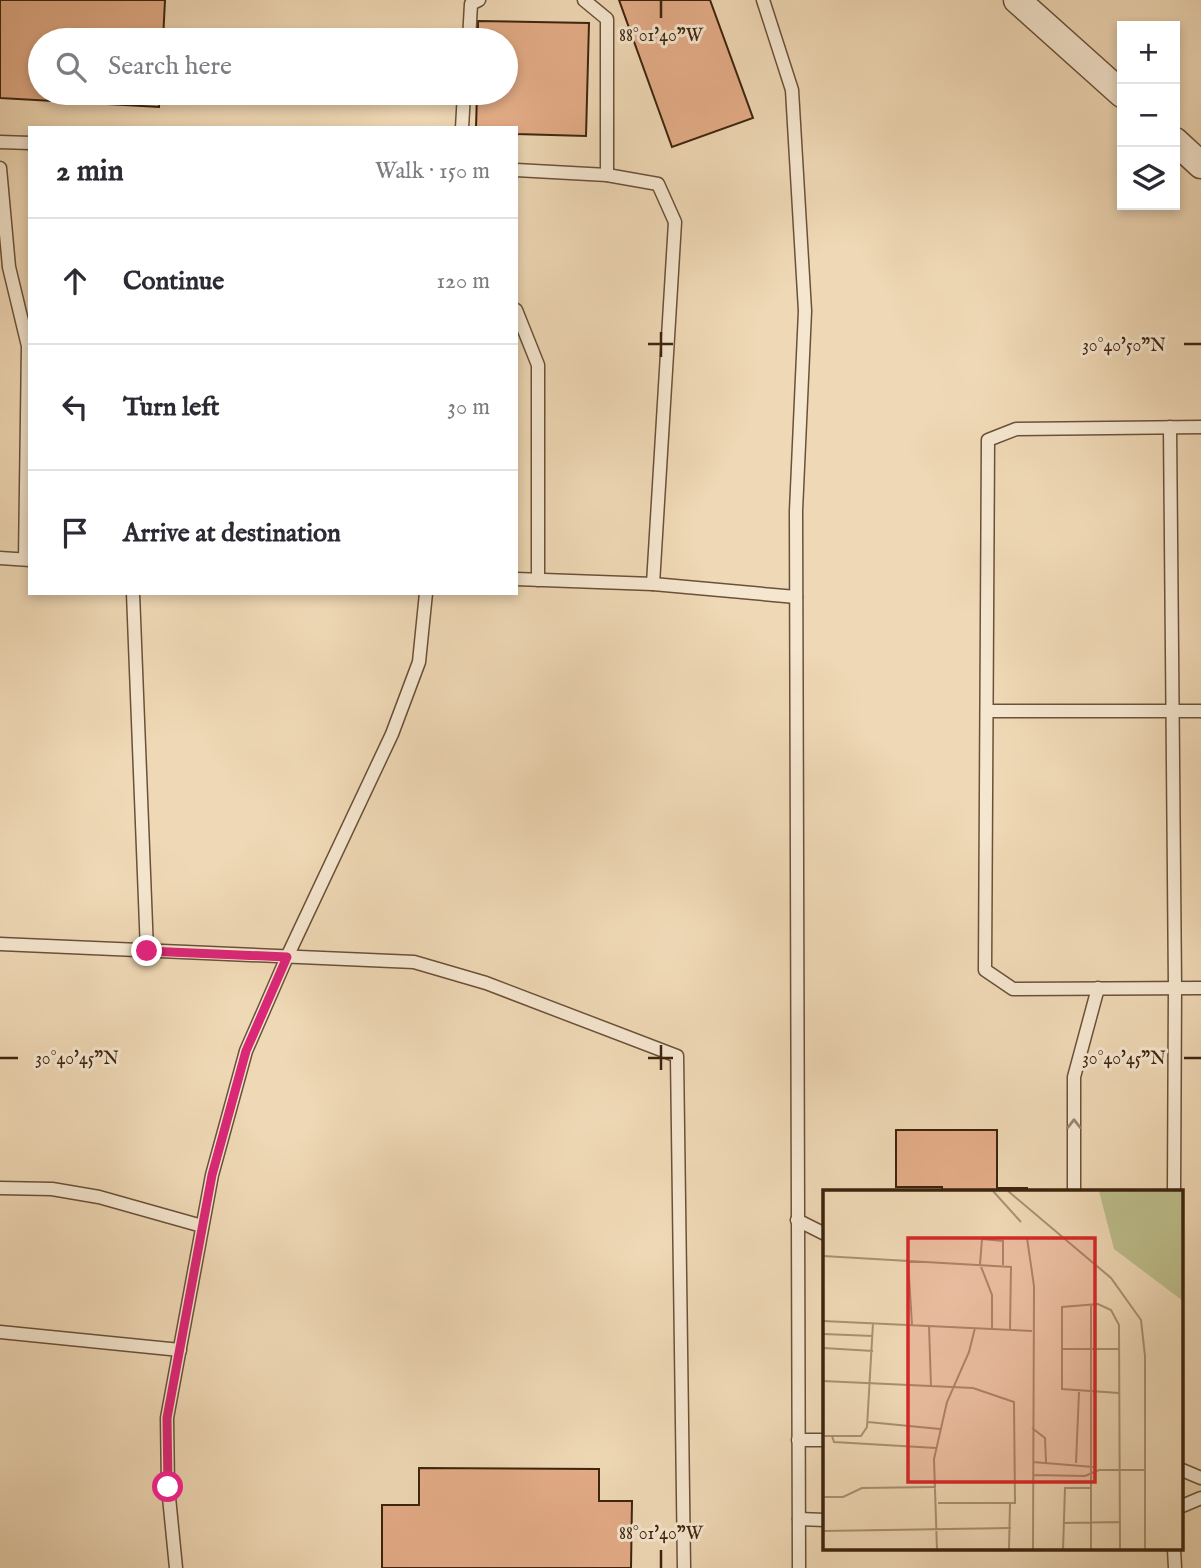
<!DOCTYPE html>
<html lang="en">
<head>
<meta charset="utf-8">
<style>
	:root { --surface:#fff; --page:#f7f7f7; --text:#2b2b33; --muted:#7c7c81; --line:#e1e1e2 }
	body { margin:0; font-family:"IM FELL English",serif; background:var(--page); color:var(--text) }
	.controls { position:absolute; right:21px; top:21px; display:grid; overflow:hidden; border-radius:0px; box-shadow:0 4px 10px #0003 }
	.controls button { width:63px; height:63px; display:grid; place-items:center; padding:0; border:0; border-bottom:2px solid var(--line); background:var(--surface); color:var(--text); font:35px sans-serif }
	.stop { position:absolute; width:21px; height:21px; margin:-16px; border:5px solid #db2777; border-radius:50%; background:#fff }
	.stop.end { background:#db2777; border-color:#fff; box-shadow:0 2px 7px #0008 }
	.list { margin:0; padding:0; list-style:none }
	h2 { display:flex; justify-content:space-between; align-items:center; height:91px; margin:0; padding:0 28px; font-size:30px }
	h2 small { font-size:23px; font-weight:400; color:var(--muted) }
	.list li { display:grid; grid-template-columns:46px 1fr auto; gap:21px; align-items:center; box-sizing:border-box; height:126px; padding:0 28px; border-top:2px solid var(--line) }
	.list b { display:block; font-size:26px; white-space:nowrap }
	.list em { font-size:23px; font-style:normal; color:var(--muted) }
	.icon { flex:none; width:38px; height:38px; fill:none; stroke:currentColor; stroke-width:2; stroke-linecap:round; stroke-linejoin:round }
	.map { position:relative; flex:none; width:1201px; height:1568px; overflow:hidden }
	.search { position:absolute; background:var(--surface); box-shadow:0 4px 10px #0003; left:28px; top:28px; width:490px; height:77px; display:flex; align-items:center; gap:18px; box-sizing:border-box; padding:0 24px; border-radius:38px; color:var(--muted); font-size:26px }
	.panel { position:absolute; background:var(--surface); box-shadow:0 4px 10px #0003; left:28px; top:126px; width:490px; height:469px; border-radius:0px }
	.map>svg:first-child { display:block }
</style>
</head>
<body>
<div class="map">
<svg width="1201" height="1568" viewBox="0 0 1201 1568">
	<rect width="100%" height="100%" fill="#efd8b5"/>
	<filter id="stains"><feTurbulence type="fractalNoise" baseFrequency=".00286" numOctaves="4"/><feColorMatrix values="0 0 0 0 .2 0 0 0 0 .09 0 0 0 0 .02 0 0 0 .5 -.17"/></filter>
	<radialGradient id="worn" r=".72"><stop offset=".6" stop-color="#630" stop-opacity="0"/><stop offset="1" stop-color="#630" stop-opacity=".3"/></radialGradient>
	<g fill="#e3ac87" stroke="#3d240e" stroke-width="2">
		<path d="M0 0H165L163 40H40V93H160L159 107 0 98Z"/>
		<path d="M619 0H710L753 118 672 147Z"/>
		<path d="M478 21 589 23 586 136 516 134V128H476L477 93H506V40H478Z"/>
		<path d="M896 1130H997V1188H1027V1192H942V1187H896Z"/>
		<path d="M419 1468 599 1469V1501H632L631 1568H382V1505H419Z"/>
	</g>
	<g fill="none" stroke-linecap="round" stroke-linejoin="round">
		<g stroke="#6a5138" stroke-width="15">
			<g id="service">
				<path d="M584 0 607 19V175"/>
				<path d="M763 0 792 90 805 311 796 511 799 1568"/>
				<path d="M469 40 471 4 479 0"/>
				<path d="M462 128 464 93"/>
				<path d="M0 142 30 143"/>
				<path d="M0 168 9 267 28 346 25 559"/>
				<path d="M516 170 607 175 658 184 675 222 653 584"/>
				<path d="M516 310 538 365V580"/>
				<path d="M1170 427 1175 987 1174 1192"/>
				<path d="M1201 427 1016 429 988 440 985 970 1013 989 1201 988"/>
				<path d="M0 558 30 560"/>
				<path d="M516 579 653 584 796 597"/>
				<path d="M133 593 147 951"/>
				<path d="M987 711H1201"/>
				<path d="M0 944 414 962 486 983 677 1056 684 1568"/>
				<path d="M0 1188 52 1189 99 1197 202 1226"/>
				<path d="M1074 1192V1077L1098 988"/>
				<path d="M797 1220 825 1234"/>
				<path d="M0 1332 180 1350"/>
				<path d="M798 1440H825"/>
				<path d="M1182 1470 1201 1478"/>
				<path d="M1182 1506 1201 1498"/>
				<path d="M799 1519 825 1520"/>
				<path d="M1174 1549 1175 1568"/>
				<path d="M176 1568 168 1487 167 1418 212 1175 246 1051 287 957 392 734 419 662 426 593"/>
			</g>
		</g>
		<g stroke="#6a5138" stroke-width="29">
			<g id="minor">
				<path d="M1017 0 1122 94"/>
				<path d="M1175 141 1201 165"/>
			</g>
		</g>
		<use href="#service" stroke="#f5e6cf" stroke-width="12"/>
		<use href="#minor" stroke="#f5e6cf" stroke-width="26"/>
	</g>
	<defs><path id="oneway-chevron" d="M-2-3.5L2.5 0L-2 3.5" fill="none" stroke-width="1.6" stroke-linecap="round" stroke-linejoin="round" transform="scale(1.75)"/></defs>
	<use stroke="#99856e" href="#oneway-chevron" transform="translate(1074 1124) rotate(-90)"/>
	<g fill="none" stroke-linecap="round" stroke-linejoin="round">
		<path stroke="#db2777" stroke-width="9" d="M147 951 287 957 246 1051 212 1175 167 1418 168 1487"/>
	</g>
	<path fill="none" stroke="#3d240e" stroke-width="2.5" d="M661 0V18M661 332V357M648 344H673M1184 344H1201M661 1045V1070M0 1058H18M648 1058H673M1184 1058H1201M661 1550V1568"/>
	<g transform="translate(823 1190)">
		<rect width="360" height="360" fill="#efd8b5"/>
		<path d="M276 1H360V111L291 59Z" fill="#bcbe8b"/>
		<path fill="none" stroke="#a89072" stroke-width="2" d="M170 1 198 32M185 1 288 88 318 130 322 166V360M204 48 211 96 210 360M0 66 188 77 187 139M85 70 89 135M268 115V360M0 131 209 141M106 136 108 196M169 138V105L157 74 159 49 180 51V75M0 144 50 146M0 158 50 161M239 159H296M0 191 150 198 191 212 192 313H115M296 203 239 199V117L275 114 288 120 296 135 297 360M45 232 117 239M209 238 222 248 223 272M0 246H38L44 237 50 133M9 246 11 252 113 258M210 272 270 277M253 273 256 202M210 285 262 286 276 280H322M0 307H20L39 298 113 297M240 333 297 332M0 341 188 338M114 360 111 269 124 212 146 162 152 138M186 360 187 313M240 360 242 298H269"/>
		<path fill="#d62828" fill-opacity="0.15" stroke="#d62828" stroke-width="3.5" d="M85 48H272V292H85Z"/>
		<rect width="360" height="360" fill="none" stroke="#3d240e" stroke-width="3.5"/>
	</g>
	<g font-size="18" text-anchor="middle" fill="#3d240e" stroke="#f5e6cf" stroke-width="6" stroke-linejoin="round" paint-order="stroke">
		<text x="661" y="41">88°01'40"W</text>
		<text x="1124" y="351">30°40'50"N</text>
		<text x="77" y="1064">30°40'45"N</text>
		<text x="1124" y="1064">30°40'45"N</text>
		<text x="661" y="1539">88°01'40"W</text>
	</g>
	<rect width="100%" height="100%" filter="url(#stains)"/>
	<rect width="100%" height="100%" fill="url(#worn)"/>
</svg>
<div class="controls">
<button>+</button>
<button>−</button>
<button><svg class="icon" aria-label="layers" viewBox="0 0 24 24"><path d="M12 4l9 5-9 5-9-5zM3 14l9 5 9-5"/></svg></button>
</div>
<div class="stop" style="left:168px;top:1487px"></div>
<div class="stop end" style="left:147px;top:951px"></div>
<div class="search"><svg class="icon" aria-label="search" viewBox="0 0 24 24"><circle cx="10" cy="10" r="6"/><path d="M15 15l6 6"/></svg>Search here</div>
<section class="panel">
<h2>2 min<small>Walk · 150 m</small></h2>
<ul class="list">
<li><svg class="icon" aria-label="ahead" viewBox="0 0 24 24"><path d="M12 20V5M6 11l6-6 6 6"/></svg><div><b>Continue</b></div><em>120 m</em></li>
<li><svg class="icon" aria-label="left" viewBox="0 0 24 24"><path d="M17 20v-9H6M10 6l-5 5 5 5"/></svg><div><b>Turn left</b></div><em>30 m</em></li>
<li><svg class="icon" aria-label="arrive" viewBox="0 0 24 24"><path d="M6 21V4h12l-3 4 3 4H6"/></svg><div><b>Arrive at destination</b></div></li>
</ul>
</section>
</div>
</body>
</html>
